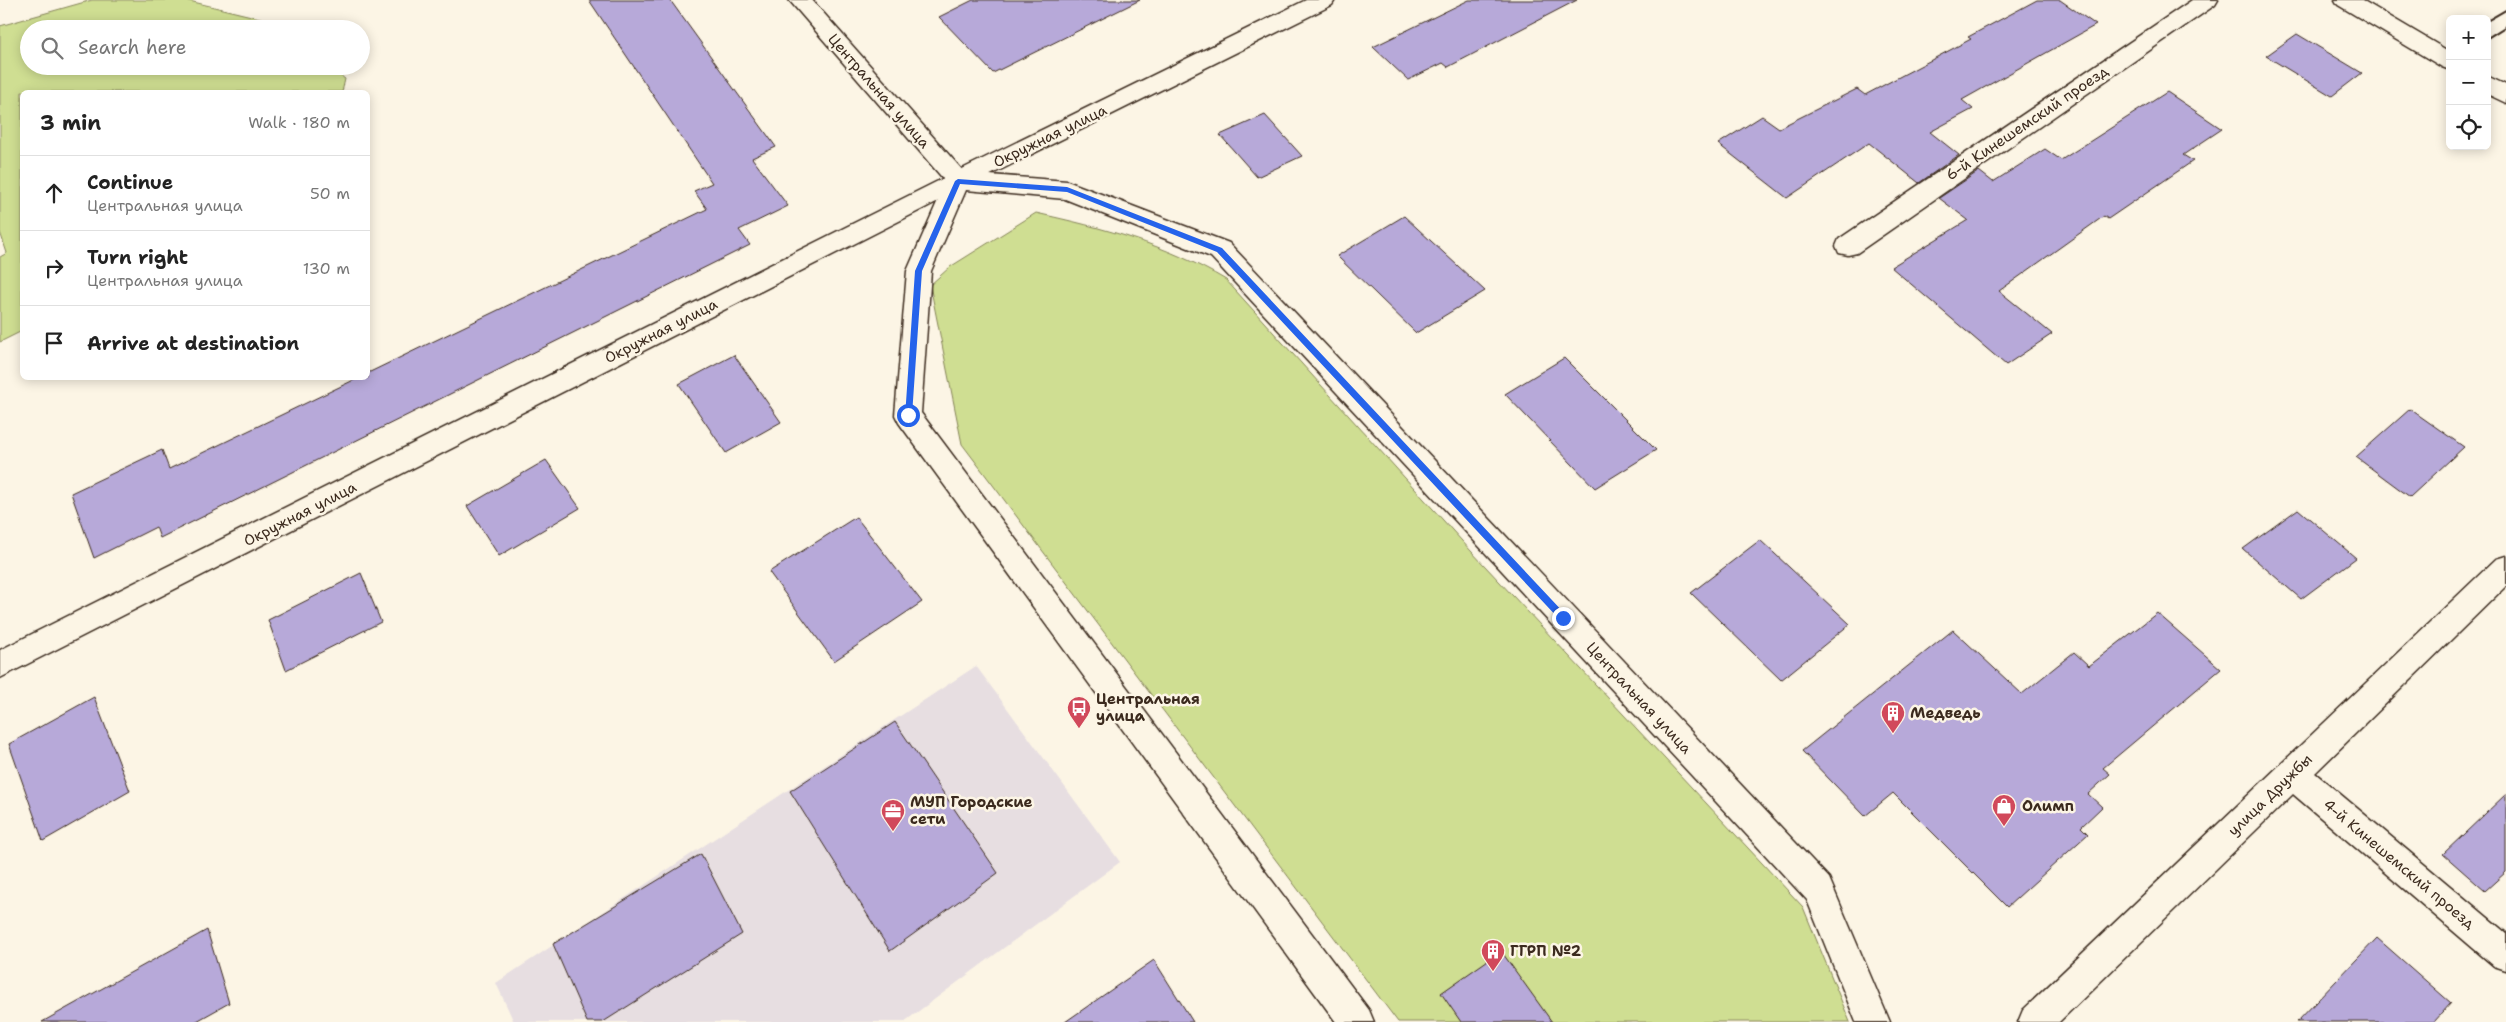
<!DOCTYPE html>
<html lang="en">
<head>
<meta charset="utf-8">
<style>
	:root { --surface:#fff; --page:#f2f2f2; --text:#222; --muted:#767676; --line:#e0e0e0 }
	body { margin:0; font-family:"Shantell Sans",sans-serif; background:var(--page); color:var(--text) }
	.controls { position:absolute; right:15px; top:15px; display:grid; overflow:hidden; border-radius:8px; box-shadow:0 2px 12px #0003 }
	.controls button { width:45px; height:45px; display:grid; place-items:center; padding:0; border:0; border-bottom:1px solid var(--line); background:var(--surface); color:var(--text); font:25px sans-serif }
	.stop { position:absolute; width:15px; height:15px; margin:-11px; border:4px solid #2563eb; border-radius:50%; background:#fff }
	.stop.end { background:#2563eb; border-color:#fff; box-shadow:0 1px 5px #0008 }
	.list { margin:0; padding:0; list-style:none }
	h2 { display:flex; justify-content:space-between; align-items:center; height:65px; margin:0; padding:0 20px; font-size:21px }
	h2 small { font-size:16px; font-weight:400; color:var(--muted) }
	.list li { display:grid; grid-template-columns:32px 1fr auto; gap:15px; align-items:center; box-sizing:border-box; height:75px; padding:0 20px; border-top:1px solid var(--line) }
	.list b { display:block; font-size:19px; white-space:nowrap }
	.list p { margin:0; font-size:16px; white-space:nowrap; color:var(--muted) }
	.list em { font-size:16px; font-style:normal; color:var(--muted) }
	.icon { flex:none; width:28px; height:28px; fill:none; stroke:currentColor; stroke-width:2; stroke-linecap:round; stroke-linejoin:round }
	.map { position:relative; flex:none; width:2506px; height:1022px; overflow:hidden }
	.search { position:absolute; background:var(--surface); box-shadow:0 2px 12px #0003; left:20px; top:20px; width:350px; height:55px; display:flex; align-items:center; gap:12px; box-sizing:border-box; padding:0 18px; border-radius:28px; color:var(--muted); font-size:19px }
	.panel { position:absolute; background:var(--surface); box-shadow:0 2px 12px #0003; left:20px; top:90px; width:350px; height:290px; border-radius:8px }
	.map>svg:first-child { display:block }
</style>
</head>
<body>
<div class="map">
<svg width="2506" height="1022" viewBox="0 0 2506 1022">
	<rect width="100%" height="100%" fill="#fcf5e5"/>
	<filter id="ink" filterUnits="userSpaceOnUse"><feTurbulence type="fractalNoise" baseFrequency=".02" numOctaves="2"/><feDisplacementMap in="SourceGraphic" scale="10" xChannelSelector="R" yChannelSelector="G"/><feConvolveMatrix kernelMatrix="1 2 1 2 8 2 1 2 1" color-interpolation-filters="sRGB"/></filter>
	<g filter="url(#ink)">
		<path fill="#e7dee1" d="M976 666 1120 862 904 1022H514L496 983Z"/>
		<g fill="#cfde92" stroke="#858458">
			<path d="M92 0H185L272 21 281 29H29V66H328L345 79 342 92H22V331L0 342V257L7 253 0 232V26Z"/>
			<path d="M1036 213C1104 228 1165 244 1226 280L1471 551 1803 907 1850 1022H1398L962 444 930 285 950 267Z"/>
		</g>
		<g fill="#b7a9d9" stroke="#3b2a1e">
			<path d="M589 0H670L776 147 752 158 788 206 739 230 750 245 160 538 156 527 94 558 71 493 162 450 169 469 358 378H368V373L707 209 694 191 712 183Z"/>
			<path d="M973 0H1140L993 73 939 17Z"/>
			<path d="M1469 0H1577L1448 67 1443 63 1408 80 1373 47Z"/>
			<path d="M2037 0H2060L2096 25 1962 100 1973 109 1930 132 1959 155 1919 183 1869 143 1787 198 1718 144 1762 116 1779 128 1857 89 1865 95 1971 39 1968 37Z"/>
			<path d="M2297 34 2362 73 2332 96 2266 56Z"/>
			<path d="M2167 92 2222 129 2183 155 2193 161 2108 219 2104 216 1999 291 2052 334 2006 365 1891 267 1968 220 1939 198 1979 171 1993 182 2045 149 2061 160Z"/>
			<path d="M1265 115 1302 156 1257 177 1220 135Z"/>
			<path d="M1404 216 1485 291 1416 333 1337 256Z"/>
			<path d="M734 355 781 422 726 453 679 384Z"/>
			<path d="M1564 358 1656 450 1595 488 1505 394Z"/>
			<path d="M2410 409 2464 447 2410 497 2356 457Z"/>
			<path d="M546 460 580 508 499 556 467 506Z"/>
			<path d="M2298 509 2356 558 2301 599 2243 549Z"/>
			<path d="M856 517 922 602 834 661 769 572Z"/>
			<path d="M1760 540 1850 624 1781 680 1691 593Z"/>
			<path d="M361 573 381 622 286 670 268 620Z"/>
			<path d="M2157 613 2221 669 2103 768 2110 774 2088 794 2102 807 2081 827 2088 834 2007 907 1893 793 1865 816 1802 751 1953 630 2022 694 2074 652 2089 666Z"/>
			<path d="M94 697 130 791 43 841 9 744Z"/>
			<path d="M895 722 998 873 890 951 790 791Z"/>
			<path d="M2506 794V872L2485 891 2443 854Z"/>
			<path d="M701 854 742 934 603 1022H587L553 944Z"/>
			<path d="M207 930 229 1003 195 1022H42Z"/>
			<path d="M2377 938 2451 1003 2434 1022H2297Z"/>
			<path d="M1501 951 1552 1022H1461L1441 993Z"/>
			<path d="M1154 960 1193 1022H1065Z"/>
		</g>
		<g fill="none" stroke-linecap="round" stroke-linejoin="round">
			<g stroke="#3b2a1e" stroke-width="4">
				<path id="lane" d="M2506 11V25L2487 37V22Z"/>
			</g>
			<g stroke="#3b2a1e" stroke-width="3">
				<g id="street">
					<path d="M1306 0H1335L1332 5 966 187 0 678V650L950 175Z"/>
					<path d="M2192 0H2218L2215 5 1857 253 1848 255 1839 253 1836 246 1839 239Z"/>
					<path d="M2335 0H2362L2450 52V70L2442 67 2338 5Z"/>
					<path d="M2487 76 2506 85V103L2487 94Z"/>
					<path d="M2506 556V586L2315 773 2506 933V970L2494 966 2293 794 2059 1022H2018L2023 1010 2496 559Z"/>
				</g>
			</g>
			<g stroke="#3b2a1e" stroke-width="3">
				<path id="secondary" d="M789 0H812L965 173 1067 181 1229 243 1829 878 1890 1022H1856L1807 900 1211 257 1065 199 966 190 931 271 921 413 1369 1010 1374 1022H1336L899 423 895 415 907 271 946 182Z"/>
			</g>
			<use href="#lane" fill="#fcf5e5" fill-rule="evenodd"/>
			<use href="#street" fill="#fcf5e5" fill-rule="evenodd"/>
			<use href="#secondary" fill="#fcf5e5" fill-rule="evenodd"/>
		</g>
	</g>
	<path fill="#2563eb" d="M958 179 1067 187 1222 248 1566 615V620H1560L1217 252 1067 192 960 184 922 271 912 415 911 417H905L915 271 955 181Z"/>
	<defs>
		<g id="bus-pin" transform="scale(1.25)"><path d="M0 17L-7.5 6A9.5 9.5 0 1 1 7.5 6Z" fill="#d1495b" stroke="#fcf5e5"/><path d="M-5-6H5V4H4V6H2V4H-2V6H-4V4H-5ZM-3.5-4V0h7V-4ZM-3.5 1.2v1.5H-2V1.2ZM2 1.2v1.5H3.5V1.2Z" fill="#fff"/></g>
		<g id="building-pin" transform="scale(1.25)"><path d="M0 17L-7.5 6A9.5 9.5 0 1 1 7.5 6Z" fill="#d1495b" stroke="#fcf5e5"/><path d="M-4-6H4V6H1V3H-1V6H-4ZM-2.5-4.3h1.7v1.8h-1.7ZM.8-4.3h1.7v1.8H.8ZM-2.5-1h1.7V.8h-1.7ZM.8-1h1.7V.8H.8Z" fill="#fff"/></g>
		<g id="shop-pin" transform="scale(1.25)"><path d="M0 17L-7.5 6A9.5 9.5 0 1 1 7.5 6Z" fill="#d1495b" stroke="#fcf5e5"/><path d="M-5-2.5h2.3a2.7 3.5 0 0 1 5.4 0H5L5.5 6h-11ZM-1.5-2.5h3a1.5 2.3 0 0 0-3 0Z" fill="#fff"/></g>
		<g id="office-pin" transform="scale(1.25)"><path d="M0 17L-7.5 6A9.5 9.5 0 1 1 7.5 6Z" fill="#d1495b" stroke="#fcf5e5"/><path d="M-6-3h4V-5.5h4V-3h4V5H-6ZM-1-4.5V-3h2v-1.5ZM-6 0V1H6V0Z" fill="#fff"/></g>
	</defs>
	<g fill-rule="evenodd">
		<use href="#bus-pin" x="1079" y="708"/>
		<use href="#building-pin" x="1893" y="713"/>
		<use href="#shop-pin" x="2004" y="806"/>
		<use href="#office-pin" x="893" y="811"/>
		<use href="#building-pin" x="1493" y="951"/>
	</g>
	<g text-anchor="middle" stroke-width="5" stroke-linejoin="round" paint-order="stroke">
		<g font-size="15" fill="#3b2a1e" stroke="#fcf5e5">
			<text transform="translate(879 91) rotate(49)" y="5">Центральная улица</text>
			<text transform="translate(2027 123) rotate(-34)" y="5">6-й Кинешемский проезд</text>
			<text transform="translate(1050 136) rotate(-26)" y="5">Окружная улица</text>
			<text transform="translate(661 331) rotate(-27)" y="5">Окружная улица</text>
			<text transform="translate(300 514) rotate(-27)" y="5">Окружная улица</text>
			<text transform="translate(1639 698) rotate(47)" y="5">Центральная улица</text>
			<text transform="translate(2270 795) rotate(-44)" y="5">улица Дружбы</text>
			<text transform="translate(2399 864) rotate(40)" y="5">4-й Кинешемский проезд</text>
		</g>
		<g font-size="15" font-weight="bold" fill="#3b2a1e" stroke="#fcf5e5" text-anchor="start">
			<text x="1096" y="704">Центральная<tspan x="1096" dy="17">улица</tspan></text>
			<text x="1910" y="718">Медведь</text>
			<text x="910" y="807">МУП Городские<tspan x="910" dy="17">сети</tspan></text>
			<text x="2022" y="811">Олимп</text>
			<text x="1510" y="956">ГГРП №2</text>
		</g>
	</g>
</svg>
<div class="controls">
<button>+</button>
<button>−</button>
<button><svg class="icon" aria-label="locate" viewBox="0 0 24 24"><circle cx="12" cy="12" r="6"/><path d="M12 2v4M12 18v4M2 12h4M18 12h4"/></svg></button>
</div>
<div class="stop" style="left:908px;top:415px"></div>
<div class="stop end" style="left:1563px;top:618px"></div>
<div class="search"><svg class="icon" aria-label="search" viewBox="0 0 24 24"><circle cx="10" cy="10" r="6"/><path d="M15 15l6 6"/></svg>Search here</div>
<section class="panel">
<h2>3 min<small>Walk · 180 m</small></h2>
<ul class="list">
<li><svg class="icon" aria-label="ahead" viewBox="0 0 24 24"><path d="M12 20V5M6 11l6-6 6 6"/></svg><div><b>Continue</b><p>Центральная улица</p></div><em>50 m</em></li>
<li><svg class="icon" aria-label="right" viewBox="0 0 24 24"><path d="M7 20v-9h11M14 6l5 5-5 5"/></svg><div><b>Turn right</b><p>Центральная улица</p></div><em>130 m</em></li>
<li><svg class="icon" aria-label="arrive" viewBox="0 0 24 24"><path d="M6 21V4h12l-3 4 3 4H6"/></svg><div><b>Arrive at destination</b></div></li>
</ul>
</section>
</div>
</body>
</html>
